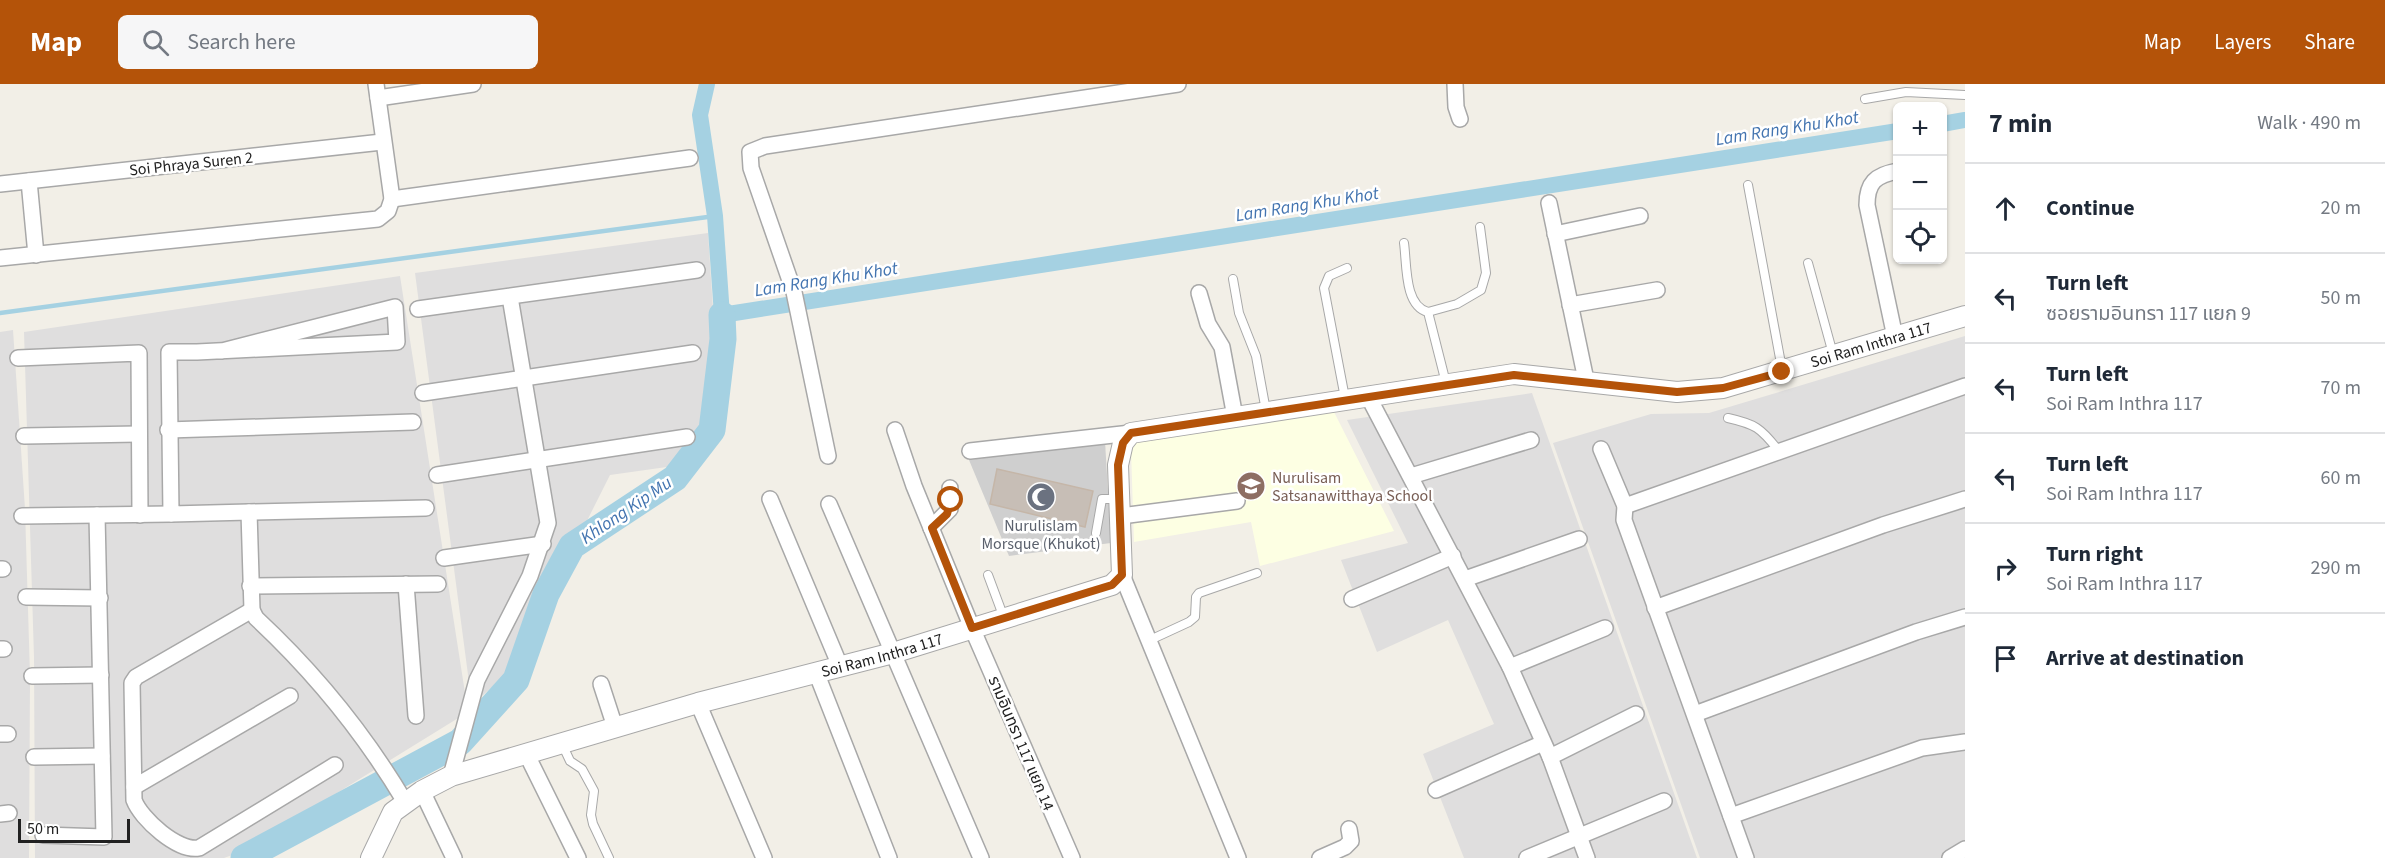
<!DOCTYPE html>
<html lang="en">
<head>
<meta charset="utf-8">
<style>
	:root { --surface:#fff; --page:#f6f6f7; --text:#1f2937; --muted:#747a83; --line:#e0e1e3; --accent:#b45309 }
	body { margin:0; font-family:"Source Sans 3","Noto Sans Thai",sans-serif; background:var(--page); color:var(--text) }
	.controls { position:absolute; right:18px; top:18px; display:grid; overflow:hidden; border-radius:9px; box-shadow:0 2px 4px #0004 }
	.controls button { width:54px; height:54px; display:grid; place-items:center; padding:0; border:0; border-bottom:2px solid var(--line); background:var(--surface); color:var(--text); font:30px sans-serif }
	.scale { position:absolute; left:18px; bottom:15px; width:112px; box-sizing:border-box; padding-left:6px; border:3px solid #212121; border-top:0; font-size:16px; line-height:21px; white-space:nowrap; color:#212121; -webkit-text-stroke:4px #fff; paint-order:stroke }
	.stop { position:absolute; width:18px; height:18px; margin:-14px; border:4px solid #b45309; border-radius:50%; background:#fff }
	.stop.end { background:#b45309; border-color:#fff; box-shadow:0 2px 6px #0008 }
	.list { margin:0; padding:0; list-style:none }
	h2 { display:flex; justify-content:space-between; align-items:center; height:78px; margin:0; padding:0 24px; font-size:26px }
	h2 small { font-size:20px; font-weight:400; color:var(--muted) }
	.list li { display:grid; grid-template-columns:39px 1fr auto; gap:18px; align-items:center; box-sizing:border-box; height:90px; padding:0 24px; border-top:2px solid var(--line) }
	.list b { display:block; font-size:22px; white-space:nowrap }
	.list p { margin:0; font-size:20px; white-space:nowrap; color:var(--muted) }
	.list em { font-size:20px; font-style:normal; color:var(--muted) }
	.icon { flex:none; width:33px; height:33px; fill:none; stroke:currentColor; stroke-width:2; stroke-linecap:round; stroke-linejoin:round }
	.map { position:relative; flex:none; width:1965px; height:774px; overflow:hidden }
	header { display:flex; align-items:center; gap:36px; box-sizing:border-box; height:84px; padding:0 30px; background:var(--accent); color:#fff }
	header strong { font-size:28px }
	nav { display:flex; gap:33px; margin-inline-start:auto; font-size:21px }
	.search { width:420px; height:54px; background:var(--page); display:flex; align-items:center; gap:15px; box-sizing:border-box; padding:0 21px; border-radius:9px; color:var(--muted); font-size:22px }
	main { display:flex }
	aside { flex:1; background:var(--surface) }
	.map>svg:first-child { display:block }
</style>
</head>
<body>
<header>
<strong>Map</strong>
<div class="search"><svg class="icon" aria-label="search" viewBox="0 0 24 24"><circle cx="10" cy="10" r="6"/><path d="M15 15l6 6"/></svg>Search here</div>
<nav><a>Map</a><a>Layers</a><a>Share</a></nav>
</header>
<main>
<div class="map">
<svg width="1965" height="774" viewBox="0 0 1965 774">
	<rect width="100%" height="100%" fill="#f2efe7"/>
	<g fill="#dfdede">
		<path d="M708 149 716 271 695 379 610 391 513 584 472 621 415 189Z"/>
		<path d="M400 192 468 628 243 767 224 774H35L34 573 24 248Z"/>
		<path d="M13 246 25 425 30 592 29 774H0V248Z"/>
		<path d="M1965 252V774H1700L1553 359 1651 330 1709 329Z"/>
		<path d="M1532 309 1697 774H1464L1423 670 1494 640 1448 536 1377 568 1341 476 1408 459 1347 336Z"/>
	</g>
	<path fill="#fdffe3" d="M1334 328 1394 447 1260 482 1251 438 1134 458 1131 365 1139 355Z"/>
	<path fill="#cfcfcf" d="M1105 357 1111 459 1009 472 969 376Z"/>
	<g fill="none" stroke-linecap="round" stroke-linejoin="round">
		<path stroke="#a5d1e2" stroke-width="4.5" d="M0 229 715 132"/>
		<g stroke="#a5d1e2" stroke-width="16">
			<path d="M707 0 700 31 715 132 722 231 1898 47"/>
			<path d="M1942 40 1965 36"/>
		</g>
		<path stroke="#a5d1e2" stroke-width="27" d="M244 774 460 658 516 596 546 510 572 462 675 394 712 346 723 255 722 231"/>
	</g>
	<path fill="#c7beb6" stroke="#c5b6a8" stroke-width="1.5" d="M997 385 1093 407 1085 443 990 420Z"/>
	<g fill="none" stroke-linecap="round" stroke-linejoin="round">
		<g stroke="#a8a8a8" stroke-width="10">
			<g id="service">
				<path d="M1865 15 1906 8 1965 11"/>
				<path d="M1748 101 1782 285"/>
				<path d="M1404 159C1407 180 1404 222 1428 228L1446 299"/>
				<path d="M1808 179 1833 270"/>
				<path d="M1233 195 1239 229 1256 272 1266 327"/>
				<path d="M1428 228 1457 220 1481 206 1486 189 1480 143"/>
				<path d="M1345 314 1324 204 1329 192 1347 184"/>
				<path d="M1728 334C1755 340 1761 344 1778 366"/>
				<path d="M1096 449 1102 415H1118"/>
				<path d="M988 491 1004 534"/>
				<path d="M1150 556 1189 538 1195 533 1196 513 1199 509 1257 489"/>
				<path d="M562 660 570 677 582 685 594 707 591 731 593 740 609 774"/>
			</g>
		</g>
		<g stroke="#a8a8a8" stroke-width="18">
			<g id="minor">
				<path d="M1455 0 1456 23 1460 35"/>
				<path d="M378 14 473 0"/>
				<path d="M29 97 36 171"/>
				<path d="M0 100 382 58"/>
				<path d="M392 115 690 74"/>
				<path d="M1549 119 1586 296"/>
				<path d="M1555 150 1640 132"/>
				<path d="M0 174 378 135 388 127 392 115 376 0"/>
				<path d="M1199 209 1208 240 1222 263 1235 333"/>
				<path d="M1570 221 1657 206"/>
				<path d="M418 225 697 186"/>
				<path d="M1895 253 1867 121C1867 99 1875 91 1898 87"/>
				<path d="M222 267 395 223 397 258 197 268H169L171 430 249 428 252 526 256 534C314 588 364 649 405 718"/>
				<path d="M18 274 139 269 140 431"/>
				<path d="M423 309 693 269"/>
				<path d="M1368 312 1510 583 1550 673 1587 774"/>
				<path d="M168 346 413 338"/>
				<path d="M895 346 914 402 972 544 1072 774"/>
				<path d="M24 352 138 350"/>
				<path d="M1601 365 1625 422 1624 436 1746 774"/>
				<path d="M970 367 1131 349"/>
				<path d="M828 372 794 208 751 84 750 68 765 62 1178 0"/>
				<path d="M437 391 687 353"/>
				<path d="M1411 392 1531 356"/>
				<path d="M770 415 840 582"/>
				<path d="M829 420 981 774"/>
				<path d="M1625 422 1965 302"/>
				<path d="M249 428 426 424"/>
				<path d="M22 432 171 430"/>
				<path d="M1121 432 1237 417"/>
				<path d="M931 444 950 425V404"/>
				<path d="M444 474 543 460"/>
				<path d="M0 485H3"/>
				<path d="M1122 491 1238 774"/>
				<path d="M1465 495 1579 455"/>
				<path d="M406 500 416 632"/>
				<path d="M250 502 438 500"/>
				<path d="M26 513 100 514"/>
				<path d="M1352 515 1453 472"/>
				<path d="M1655 524 1883 441 1965 415"/>
				<path d="M252 526 136 593 132 599 134 716C141 735 178 768 199 764L335 681"/>
				<path d="M0 565H4"/>
				<path d="M1510 583 1605 544"/>
				<path d="M816 588 889 774"/>
				<path d="M32 592 101 591"/>
				<path d="M601 600 615 643"/>
				<path d="M698 619 764 774"/>
				<path d="M1695 630 1916 548 1965 533"/>
				<path d="M0 650H8"/>
				<path d="M526 669 578 774"/>
				<path d="M34 673 102 672"/>
				<path d="M1550 673 1636 630"/>
				<path d="M451 692 477 596 530 492 548 439 510 213"/>
				<path d="M134 703 290 612"/>
				<path d="M1436 706 1543 659"/>
				<path d="M422 707 454 774"/>
				<path d="M0 730 9 729"/>
				<path d="M1731 732 1922 664 1965 658"/>
				<path d="M43 751 104 753 97 431"/>
				<path d="M1320 774 1345 763 1351 757 1349 745"/>
				<path d="M1527 774 1664 717"/>
				<path d="M1950 774 1965 765"/>
			</g>
		</g>
		<g stroke="#a8a8a8" stroke-width="22">
			<g id="tertiary">
				<path id="s1" d="M371 774 393 728 422 707 451 692 698 619 893 569 1112 501 1122 491 1118 381 1123 359 1131 349 1514 290 1677 308 1723 304 1965 232"/>
			</g>
		</g>
		<use href="#service" stroke="#fff" stroke-width="8"/>
		<use href="#minor" stroke="#fff" stroke-width="15"/>
		<use href="#tertiary" stroke="#fff" stroke-width="20"/>
	</g>
	<g fill="none" stroke-linecap="round" stroke-linejoin="round">
		<path stroke="#b45309" stroke-width="8" d="M951 416 947 430 932 444 972 544 1112 501 1122 491 1118 381 1123 359 1131 349 1514 291 1677 308 1723 304 1782 288"/>
	</g>
	<defs>
		<g id="school-disc" transform="scale(1.5)"><circle r="9.5" fill="#8d6e63" stroke="#fff"/><path d="M0-5L7-2L0 1L-7-2ZM-4 1L0 2.5L4 1V4Q0 6-4 4Z" fill="#fff"/></g>
		<g id="mosque-disc" transform="scale(1.5)"><circle r="9.5" fill="#6b7280" stroke="#fff"/><path d="M3.5-4.9A6 6 0 1 0 3.5 4.9A5 5 0 1 1 3.5-4.9Z" fill="#fff"/></g>
	</defs>
	<g fill-rule="evenodd">
		<use href="#school-disc" x="1251" y="402"/>
		<use href="#mosque-disc" x="1041" y="413"/>
	</g>
	<g text-anchor="middle" stroke-width="5" stroke-linejoin="round" paint-order="stroke">
		<g font-size="16" fill="#212121" stroke="#fff">
			<text transform="translate(191 79) rotate(-6)" y="6">Soi Phraya Suren 2</text>
			<text dy="6" stroke="none"><textPath href="#s1" startOffset="1719">Soi Ram Inthra 117</textPath></text>
			<text dy="6" stroke="none"><textPath href="#s1" startOffset="567">Soi Ram Inthra 117</textPath></text>
			<text transform="translate(1022 659) rotate(67)" y="6">รามอินทรา 117 แยก 14</text>
		</g>
		<g font-size="16" fill="#785e54" stroke="#fff" text-anchor="start">
			<text x="1272" y="399">Nurulisam<tspan x="1272" dy="18">Satsanawitthaya School</tspan></text>
		</g>
		<g font-size="16" fill="#5b616d" stroke="#fff">
			<text x="1041" y="447">Nurulislam<tspan x="1041" dy="18">Morsque (Khukot)</tspan></text>
		</g>
		<g font-size="18" font-style="italic" fill="#4374b0" stroke="#fff">
			<text transform="translate(1787 44) rotate(-9)" y="6">Lam Rang Khu Khot</text>
			<text transform="translate(1307 120) rotate(-9)" y="6">Lam Rang Khu Khot</text>
			<text transform="translate(826 195) rotate(-9)" y="6">Lam Rang Khu Khot</text>
			<text transform="translate(626 426) rotate(-34)" y="6">Khlong Kip Mu</text>
		</g>
	</g>
</svg>
<div class="controls">
<button>+</button>
<button>−</button>
<button><svg class="icon" aria-label="locate" viewBox="0 0 24 24"><circle cx="12" cy="12" r="6"/><path d="M12 2v4M12 18v4M2 12h4M18 12h4"/></svg></button>
</div>
<div class="scale">50 m</div>
<div class="stop" style="left:951px;top:416px"></div>
<div class="stop end" style="left:1782px;top:288px"></div>
</div>
<aside>
<h2>7 min<small>Walk · 490 m</small></h2>
<ul class="list">
<li><svg class="icon" aria-label="ahead" viewBox="0 0 24 24"><path d="M12 20V5M6 11l6-6 6 6"/></svg><div><b>Continue</b></div><em>20 m</em></li>
<li><svg class="icon" aria-label="left" viewBox="0 0 24 24"><path d="M17 20v-9H6M10 6l-5 5 5 5"/></svg><div><b>Turn left</b><p>ซอยรามอินทรา 117 แยก 9</p></div><em>50 m</em></li>
<li><svg class="icon" aria-label="left" viewBox="0 0 24 24"><path d="M17 20v-9H6M10 6l-5 5 5 5"/></svg><div><b>Turn left</b><p>Soi Ram Inthra 117</p></div><em>70 m</em></li>
<li><svg class="icon" aria-label="left" viewBox="0 0 24 24"><path d="M17 20v-9H6M10 6l-5 5 5 5"/></svg><div><b>Turn left</b><p>Soi Ram Inthra 117</p></div><em>60 m</em></li>
<li><svg class="icon" aria-label="right" viewBox="0 0 24 24"><path d="M7 20v-9h11M14 6l5 5-5 5"/></svg><div><b>Turn right</b><p>Soi Ram Inthra 117</p></div><em>290 m</em></li>
<li><svg class="icon" aria-label="arrive" viewBox="0 0 24 24"><path d="M6 21V4h12l-3 4 3 4H6"/></svg><div><b>Arrive at destination</b></div></li>
</ul>
</aside>
</main>
</body>
</html>
